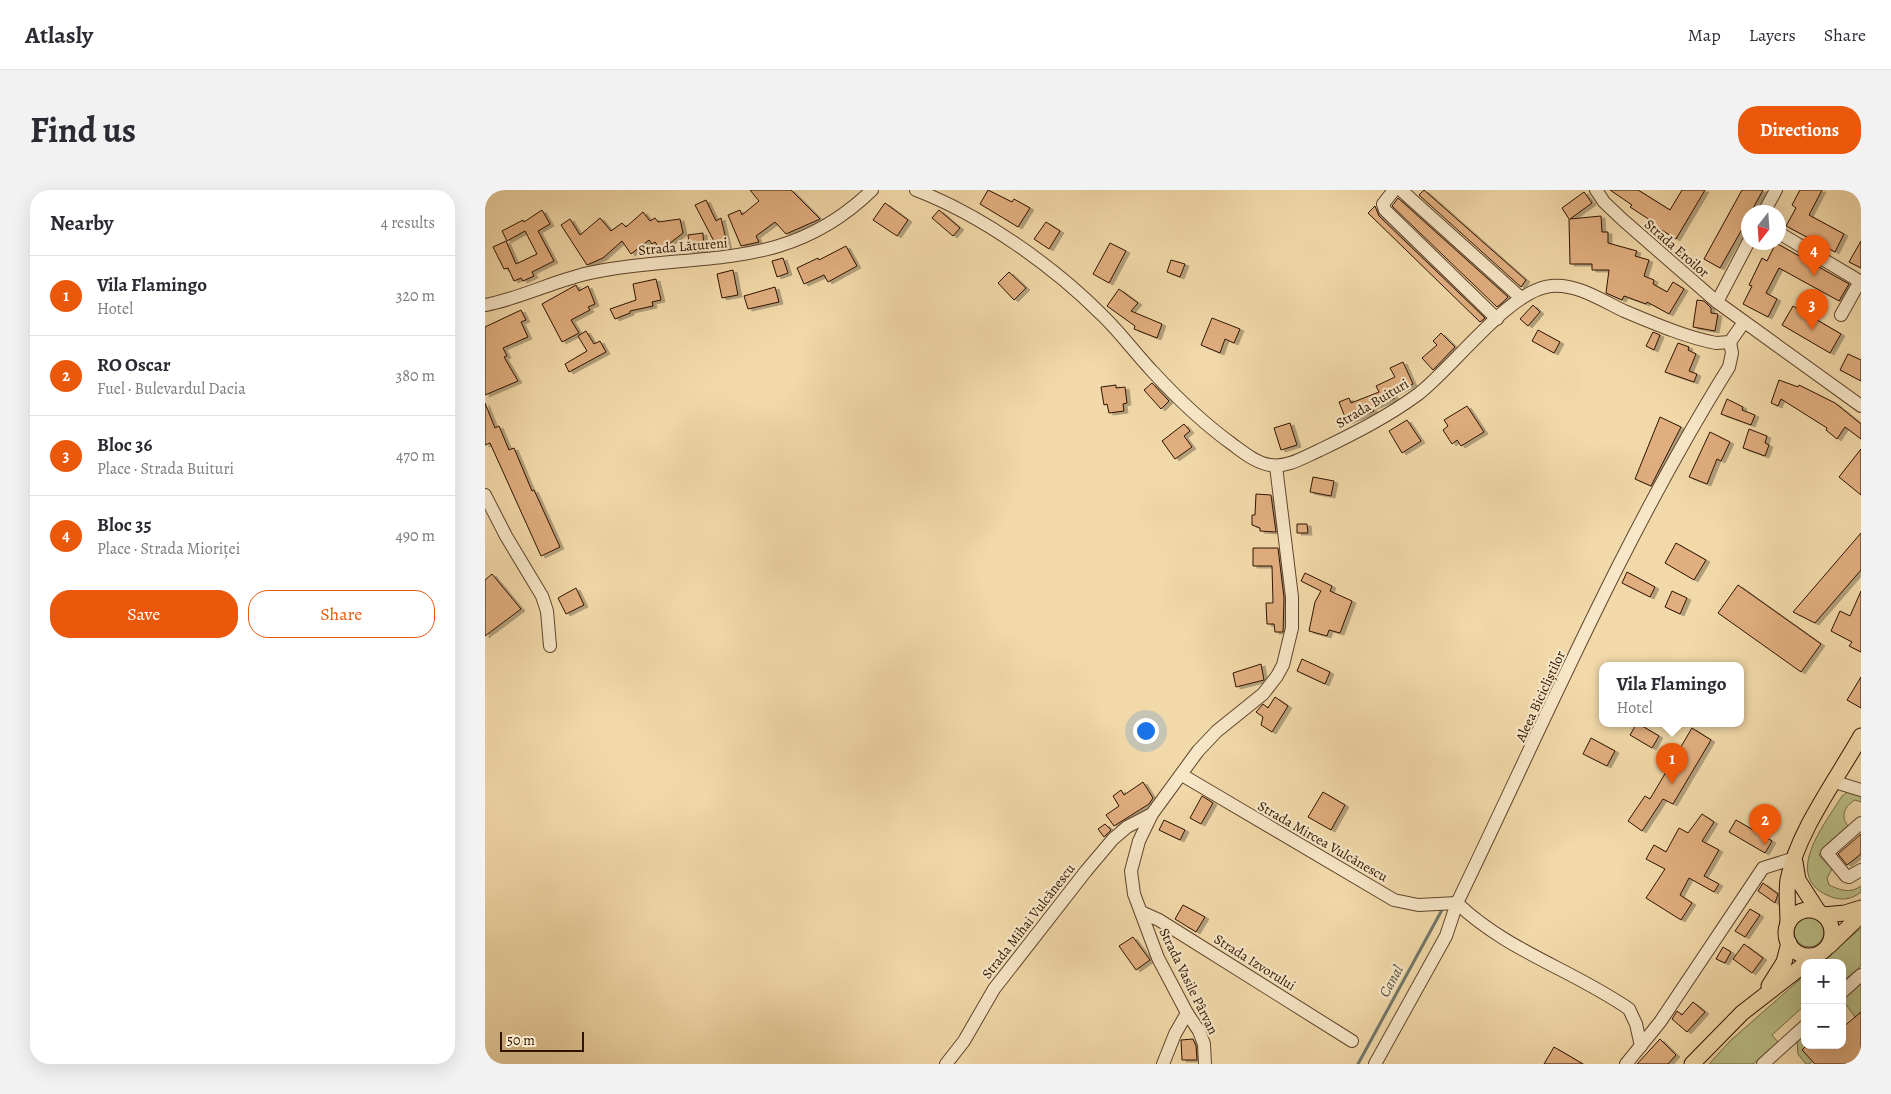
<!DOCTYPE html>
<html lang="en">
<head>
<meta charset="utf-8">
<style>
	:root { --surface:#fff; --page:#f2f2f3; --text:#2b2b33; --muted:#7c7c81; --line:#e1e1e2; --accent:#ea580c }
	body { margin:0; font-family:Alegreya,serif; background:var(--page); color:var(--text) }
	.controls { position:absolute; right:15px; bottom:15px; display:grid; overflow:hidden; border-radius:10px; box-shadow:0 5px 20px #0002 }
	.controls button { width:45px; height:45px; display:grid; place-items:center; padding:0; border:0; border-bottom:1px solid var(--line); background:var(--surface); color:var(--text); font:25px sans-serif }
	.compass { position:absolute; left:1256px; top:15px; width:45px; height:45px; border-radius:50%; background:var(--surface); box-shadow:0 5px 20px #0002; rotate:197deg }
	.scale { position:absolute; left:15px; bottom:12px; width:84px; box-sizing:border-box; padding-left:5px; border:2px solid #2e1300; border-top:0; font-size:14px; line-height:18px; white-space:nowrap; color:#2e1300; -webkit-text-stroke:4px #f7e6c7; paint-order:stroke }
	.you { position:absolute; left:660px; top:540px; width:18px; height:18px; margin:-12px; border:4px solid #fff; border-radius:50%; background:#1a73e8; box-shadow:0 0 0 8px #1a73e833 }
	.badge { display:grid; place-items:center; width:32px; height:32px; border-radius:50%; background:var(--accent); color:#fff; font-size:16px; font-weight:700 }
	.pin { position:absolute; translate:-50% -41px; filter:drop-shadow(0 1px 2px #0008) }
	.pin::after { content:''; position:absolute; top:26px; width:18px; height:15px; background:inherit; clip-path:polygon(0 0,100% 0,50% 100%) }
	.popup { position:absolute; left:1114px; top:472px; width:145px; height:65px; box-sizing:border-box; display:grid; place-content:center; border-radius:10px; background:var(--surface); filter:drop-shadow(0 1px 4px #0005); font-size:16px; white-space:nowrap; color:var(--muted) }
	.popup b { font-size:19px; color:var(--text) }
	.popup::after { content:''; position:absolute; left:50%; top:100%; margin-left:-10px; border:10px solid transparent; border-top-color:var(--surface) }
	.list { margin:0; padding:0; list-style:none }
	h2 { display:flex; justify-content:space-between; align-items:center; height:65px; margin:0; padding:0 20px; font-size:21px }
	h2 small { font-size:16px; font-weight:400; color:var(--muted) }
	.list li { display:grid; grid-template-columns:32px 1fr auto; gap:15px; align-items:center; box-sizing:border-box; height:80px; padding:0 20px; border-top:1px solid var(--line) }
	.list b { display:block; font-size:19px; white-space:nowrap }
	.list p { margin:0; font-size:16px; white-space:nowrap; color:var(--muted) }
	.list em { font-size:16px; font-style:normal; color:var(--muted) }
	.actions { display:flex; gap:10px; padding:15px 20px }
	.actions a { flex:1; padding:11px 0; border:1px solid var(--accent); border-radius:20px; text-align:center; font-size:18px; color:var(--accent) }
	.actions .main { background:var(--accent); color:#fff }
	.map { position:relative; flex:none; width:1376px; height:874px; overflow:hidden; border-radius:20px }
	header { display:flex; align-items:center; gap:30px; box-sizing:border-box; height:70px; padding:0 25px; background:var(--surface); border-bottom:1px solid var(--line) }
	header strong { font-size:24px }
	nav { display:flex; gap:28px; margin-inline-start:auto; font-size:18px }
	.intro { display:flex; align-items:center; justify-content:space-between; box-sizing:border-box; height:120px; padding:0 30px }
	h1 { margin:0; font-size:35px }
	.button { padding:12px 22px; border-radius:20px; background:var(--accent); color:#fff; font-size:18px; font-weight:700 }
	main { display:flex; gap:30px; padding:0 30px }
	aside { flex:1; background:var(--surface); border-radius:20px; box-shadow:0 5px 20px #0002 }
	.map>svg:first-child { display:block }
</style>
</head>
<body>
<header>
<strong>Atlasly</strong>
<nav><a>Map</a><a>Layers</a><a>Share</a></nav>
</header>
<div class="intro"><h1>Find us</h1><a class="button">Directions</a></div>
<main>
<aside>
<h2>Nearby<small>4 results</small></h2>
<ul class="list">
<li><span class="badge">1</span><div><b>Vila Flamingo</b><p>Hotel</p></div><em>320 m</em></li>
<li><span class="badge">2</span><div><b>RO Oscar</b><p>Fuel · Bulevardul Dacia</p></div><em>380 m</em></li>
<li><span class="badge">3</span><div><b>Bloc 36</b><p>Place · Strada Buituri</p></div><em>470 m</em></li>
<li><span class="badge">4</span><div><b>Bloc 35</b><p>Place · Strada Mioriței</p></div><em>490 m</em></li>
</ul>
<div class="actions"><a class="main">Save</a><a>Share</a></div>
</aside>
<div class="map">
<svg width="1376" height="874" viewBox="0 0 1376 874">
	<defs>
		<filter id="shadow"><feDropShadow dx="4" dy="2" stdDeviation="0" flood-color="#0004"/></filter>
	</defs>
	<rect width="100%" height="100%" fill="#f2d9a9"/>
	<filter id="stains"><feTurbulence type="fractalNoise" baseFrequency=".004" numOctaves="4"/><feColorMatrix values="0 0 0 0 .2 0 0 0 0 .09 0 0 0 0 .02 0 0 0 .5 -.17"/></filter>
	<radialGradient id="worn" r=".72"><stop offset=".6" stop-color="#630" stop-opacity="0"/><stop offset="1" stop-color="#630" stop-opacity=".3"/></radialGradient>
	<g fill="#bbbf87" stroke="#746944">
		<path d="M1363 602 1376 604V612L1370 610C1360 616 1355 626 1363 636L1342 654 1334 665 1347 679 1342 688 1344 695C1355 700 1365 704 1376 696V702C1366 710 1355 711 1344 706 1296 686 1341 633 1357 606Z"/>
		<circle cx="1324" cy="742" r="15"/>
		<path d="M1376 738V776L1357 792V773H1335Z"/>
		<path d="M1320 785V815L1287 845 1293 852 1268 874H1224L1245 851Z"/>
		<path d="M1376 793V822L1370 827 1357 809Z"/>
		<path d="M1320 844V855H1322L1328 871 1324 874H1321L1313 864 1312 851Z"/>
	</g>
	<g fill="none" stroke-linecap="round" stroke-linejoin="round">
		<path stroke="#70776a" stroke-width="3" d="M873 874 958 718"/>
	</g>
	<g fill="#e1ae7f" stroke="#2e1300" filter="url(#shadow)">
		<path d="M265 0H306L335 29 301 44 290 32 271 46 274 52 256 56 243 25 255 20 257 25 274 11Z"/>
		<path d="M503 0 527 12 529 9 545 18 533 37 495 14Z"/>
		<path d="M939 0 1041 90 1036 97 934 5Z"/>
		<path d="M1125 0H1153L1185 20 1197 0H1220L1191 49 1167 34 1168 32 1145 17 1147 15Z"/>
		<path d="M1257 0H1278L1266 22H1264V27L1235 78 1219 69Z"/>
		<path d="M1315 0H1337L1324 25 1359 44 1350 62 1301 36 1311 18 1307 15Z"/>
		<path d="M1099 2 1107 13 1085 29 1116 26 1117 42H1123V53L1152 61 1150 66 1164 70 1159 86 1169 90 1168 94 1182 102 1188 92 1199 99 1184 124 1162 112 1161 114 1139 106 1137 110 1121 103 1124 80H1107V74H1085L1084 29 1077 18Z"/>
		<path d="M913 8 1023 107 1017 113 1012 117 907 16Z"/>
		<path d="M221 10 231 31 236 28 243 58 233 59 210 15Z"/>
		<path d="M400 13 423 30 412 46 388 30Z"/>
		<path d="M890 16 894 26 1000 128 995 132 883 23Z"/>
		<path d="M57 20 65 34 53 41 69 71 47 82 49 86 38 91 36 88 29 91 23 78 19 79 8 57 21 51 31 74 52 64 40 41 22 51 17 41 38 30 39 32Z"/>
		<path d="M454 20 475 38 468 46 447 28Z"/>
		<path d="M158 22 165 31 170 28 173 32 195 29 198 43 176 60 170 52 167 54 164 50 146 64 137 51 118 68 102 75 76 35 85 29 95 45 115 28 126 41 137 33 141 37Z"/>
		<path d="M561 32 575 41 564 59 549 49Z"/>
		<path d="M218 43 219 61 205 62 203 45Z"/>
		<path d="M1376 51V78L1364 72Z"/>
		<path d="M625 53 641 61 624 93 608 84Z"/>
		<path d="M1291 53 1364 94 1354 111 1294 78 1281 103 1292 109 1283 127 1258 114 1267 96 1264 95 1277 68 1282 71Z"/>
		<path d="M361 56 372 76 343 92 339 85 319 94 312 78 333 68 334 70Z"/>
		<path d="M298 68 303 83 292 87 287 71Z"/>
		<path d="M686 70 700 74 695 87 682 82Z"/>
		<path d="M248 80 253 105 237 108 232 84Z"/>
		<path d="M524 82 541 98 529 110 513 93Z"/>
		<path d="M171 89 176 110 167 112 168 116 145 121V123L130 129 125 119 151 110 148 94Z"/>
		<path d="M91 95 94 101 103 96 110 114 103 117 105 120 86 130 94 143 77 152 57 114Z"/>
		<path d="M290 97 294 112 263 119 259 106Z"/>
		<path d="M634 99 653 113 646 121 677 134 672 148 649 139 650 136 622 116Z"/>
		<path d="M1212 110 1219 111 1226 118V123L1233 124 1230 141 1208 137Z"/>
		<path d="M1048 115 1055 122 1043 136 1035 129Z"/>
		<path d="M1308 116 1356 144 1345 163 1297 135Z"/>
		<path d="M36 120 41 130 36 132 43 147 18 158 22 166 19 167 33 191 0 205V137Z"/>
		<path d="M727 128 755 139 749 153 740 149 735 163 716 155Z"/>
		<path d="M1053 140 1075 152 1069 163 1047 151Z"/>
		<path d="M101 141 109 154 115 151 121 162 84 182 80 174 102 161 93 146Z"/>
		<path d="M1168 142 1175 145 1169 160 1161 156Z"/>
		<path d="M956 143 970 157 948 180 937 168 952 155 948 151Z"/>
		<path d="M1193 153 1204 157 1203 160 1211 164 1204 181 1212 184 1209 192 1180 182Z"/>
		<path d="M1363 164 1376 170V191L1355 180Z"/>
		<path d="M918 172 928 194 908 204 910 208 887 218 889 221 862 232 854 212 864 208 866 213 894 202 891 196 910 187 905 178Z"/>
		<path d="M1294 190 1313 197 1314 195 1350 213 1376 234V249L1360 237 1352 249 1341 240 1342 238 1296 209 1293 216 1286 213Z"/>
		<path d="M667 193 684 211 676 219 659 200Z"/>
		<path d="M631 195V198L640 197 642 213 638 214 639 221 624 223 622 214 619 215 616 197Z"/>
		<path d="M1242 209 1258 217 1257 220 1270 225 1266 235 1236 224Z"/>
		<path d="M0 213 10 238 14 236 24 260 29 258 47 301 49 300 75 357 56 366 5 253 0 255Z"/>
		<path d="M982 216 999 242 976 256 972 250 967 254 958 240 963 236 959 230Z"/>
		<path d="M1175 227 1196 237 1166 296 1150 289Z"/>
		<path d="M922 230 936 251 917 263 904 241Z"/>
		<path d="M805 233 812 255 796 260 789 238Z"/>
		<path d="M699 234 705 241 699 246 707 257 690 269 677 251Z"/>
		<path d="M1264 239 1282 246 1280 253 1284 255 1280 266 1258 258Z"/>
		<path d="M1225 242 1245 252 1236 271 1232 269 1222 294 1204 287Z"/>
		<path d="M1376 259V305L1354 287Z"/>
		<path d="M828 287 849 291 846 306 825 302Z"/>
		<path d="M771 304 786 305 791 342 775 341V338L767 335V325H770Z"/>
		<path d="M812 334H822L823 343H812Z"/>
		<path d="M1376 343V380L1330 433 1308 422Z"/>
		<path d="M1191 353 1221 370 1209 390 1180 373Z"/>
		<path d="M768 358H793L799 408 798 442H790L789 434H782L781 413H788L787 376H768Z"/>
		<path d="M1142 382 1170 397 1165 407 1137 393Z"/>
		<path d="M820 383 847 396 845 401 867 411 855 443 844 440 842 446 824 441 830 412 836 401 816 391Z"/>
		<path d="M7 384 36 419 0 446V390Z"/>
		<path d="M1253 395 1336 454 1316 482 1233 423Z"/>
		<path d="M91 398 99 415 81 424 73 408Z"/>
		<path d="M1187 401 1202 408 1195 424 1180 417Z"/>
		<path d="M1376 401V462L1364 456 1367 452 1346 441 1355 421 1365 426Z"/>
		<path d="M817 469 845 482 840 494 812 481Z"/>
		<path d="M776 474 779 490 751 497 748 483Z"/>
		<path d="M1376 487V518L1362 510Z"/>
		<path d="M790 507 803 516 787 542 776 535 778 527 771 522 778 514 783 518Z"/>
		<path d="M1152 533 1174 546 1167 558 1145 545Z"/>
		<path d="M1207 538 1226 550 1188 614 1178 609 1157 641 1143 631 1160 606 1165 609Z"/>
		<path d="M1106 548 1130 561 1122 576 1098 564Z"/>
		<path d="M658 592 668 608 664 614 629 636 621 625 634 616 628 606 636 600 639 605Z"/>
		<path d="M838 602 860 615 846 640 823 627Z"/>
		<path d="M717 606 728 613 716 634 705 628Z"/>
		<path d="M1217 624 1229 632 1217 651 1234 660 1219 686 1234 694 1229 702 1204 688 1195 705 1207 713 1196 730 1161 708 1180 679 1161 669 1169 655 1181 662 1194 638 1203 643Z"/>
		<path d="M679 630 700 640 695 650 674 640Z"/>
		<path d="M1251 630 1287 651 1280 663 1244 642Z"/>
		<path d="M620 634 626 640 619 647 613 639Z"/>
		<path d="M1376 644V664L1362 675 1353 664Z"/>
		<path d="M1278 693 1293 704 1290 713 1273 701Z"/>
		<path d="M698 715 720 727 711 742 690 729Z"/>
		<path d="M1265 719 1275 725 1260 747 1250 741Z"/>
		<path d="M648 747 665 770 651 780 634 756Z"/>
		<path d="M1259 754 1278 768 1267 783 1248 769Z"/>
		<path d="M1238 757 1246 762 1240 773 1231 769Z"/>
		<path d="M1208 812 1220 822 1202 842 1187 829 1192 821 1197 825Z"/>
		<path d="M1376 822V874H1330L1317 860 1322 855H1357V838Z"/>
		<path d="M708 849 711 856 712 870H697L696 850Z"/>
		<path d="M1175 849 1191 865 1183 874H1152Z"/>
		<path d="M1069 857 1098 874H1059Z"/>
	</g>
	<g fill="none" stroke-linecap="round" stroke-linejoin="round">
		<g stroke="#5f442a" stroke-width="14">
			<g id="minor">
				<path d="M431 0C496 25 567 75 616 124 635 142 650 163 668 182 692 208 718 233 747 254 758 262 771 273 785 275 802 278 819 267 835 260 868 244 902 227 932 205 968 178 1024 100 1066 96 1091 93 1118 111 1139 121 1168 133 1200 147 1231 153L1245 152 1259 132"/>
				<path d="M909 0 898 14 900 20 1012 129"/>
				<path d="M916 0 1036 108"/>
				<path d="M1111 0 1119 12 1138 30 1232 112 1376 216"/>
				<path d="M1279 22 1291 0"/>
				<path d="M1294 43 1376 92"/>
				<path d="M1232 112 1264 51"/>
				<path d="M0 115C38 108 72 89 109 82 214 61 301 84 387 0"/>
				<path d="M1356 125 1375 91"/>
				<path d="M0 305 21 346 57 406 62 421 65 456"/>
				<path d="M697 585 909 710 933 715 972 713C1022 761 1088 780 1144 819L1151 834 1156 856"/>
				<path d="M1350 592 1376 600"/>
				<path d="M1376 633 1342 663 1361 686 1364 687 1376 680"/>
				<path d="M656 722 674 730 867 851"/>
				<path d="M1357 802 1376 785"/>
				<path d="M461 874 479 851 509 799 601 681 628 649 642 637 667 624"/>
				<path d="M678 874 690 844 702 823"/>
				<path d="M720 874 719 854 714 841 702 823 673 768 649 704 646 681 654 651 667 624 713 561 732 541 778 504 792 486 798 475 807 438V407L791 276"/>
				<path d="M890 874 961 746 972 713C1059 533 1138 347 1244 177L1247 163 1245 152"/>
				<path d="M1141 874 1175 832 1278 678 1310 668"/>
				<path d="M1278 874 1320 836"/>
			</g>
		</g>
		<g stroke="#2e1300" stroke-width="17">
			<g id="major">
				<path d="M1310 672 1313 690 1333 721"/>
				<circle cx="1324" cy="743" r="23"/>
				<path d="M1339 725 1360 723 1376 718"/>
				<path d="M1303 733C1303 719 1301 704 1303 690 1312 642 1352 589 1376 546"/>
				<path d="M1344 756 1376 725"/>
				<path d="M1284 796 1299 772 1304 753"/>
				<path d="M1207 874 1257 823 1320 774"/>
			</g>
		</g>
		<use href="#minor" stroke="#f7e6c7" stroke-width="12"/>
		<use href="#major" stroke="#f2d9a9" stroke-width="15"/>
	</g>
	<g text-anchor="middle" stroke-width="4.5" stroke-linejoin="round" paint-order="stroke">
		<g font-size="14" fill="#2e1300" stroke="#f7e6c7">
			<text transform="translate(198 56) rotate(-5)" y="5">Strada Lătureni</text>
			<text transform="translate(1192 58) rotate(41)" y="5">Strada Eroilor</text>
			<text transform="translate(887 213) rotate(-31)" y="5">Strada Buituri</text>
			<text transform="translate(1055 506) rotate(-65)" y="5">Aleea Bicicliștilor</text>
			<text transform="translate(838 651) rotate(30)" y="5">Strada Mircea Vulcănescu</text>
			<text transform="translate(543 731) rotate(-52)" y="5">Strada Mihai Vulcănescu</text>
			<text transform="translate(770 772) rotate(32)" y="5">Strada Izvorului</text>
			<text transform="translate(704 791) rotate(64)" y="5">Strada Vasile Pârvan</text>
		</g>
		<g font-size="15" font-style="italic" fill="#544d3e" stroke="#f7e6c7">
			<text transform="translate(906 791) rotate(-61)" y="5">Canal</text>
		</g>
	</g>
	<rect width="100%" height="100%" filter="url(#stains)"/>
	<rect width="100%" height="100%" fill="url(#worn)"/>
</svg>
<div class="controls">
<button>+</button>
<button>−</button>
</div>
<svg class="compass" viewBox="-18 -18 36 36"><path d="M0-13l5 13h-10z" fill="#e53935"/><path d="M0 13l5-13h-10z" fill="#7c7c81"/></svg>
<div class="scale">50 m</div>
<div class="you"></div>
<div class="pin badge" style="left:1187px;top:594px">1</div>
<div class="popup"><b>Vila Flamingo</b>Hotel</div>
<div class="pin badge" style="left:1280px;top:655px">2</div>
<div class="pin badge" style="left:1327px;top:140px">3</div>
<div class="pin badge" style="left:1329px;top:86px">4</div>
</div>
</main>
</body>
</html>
